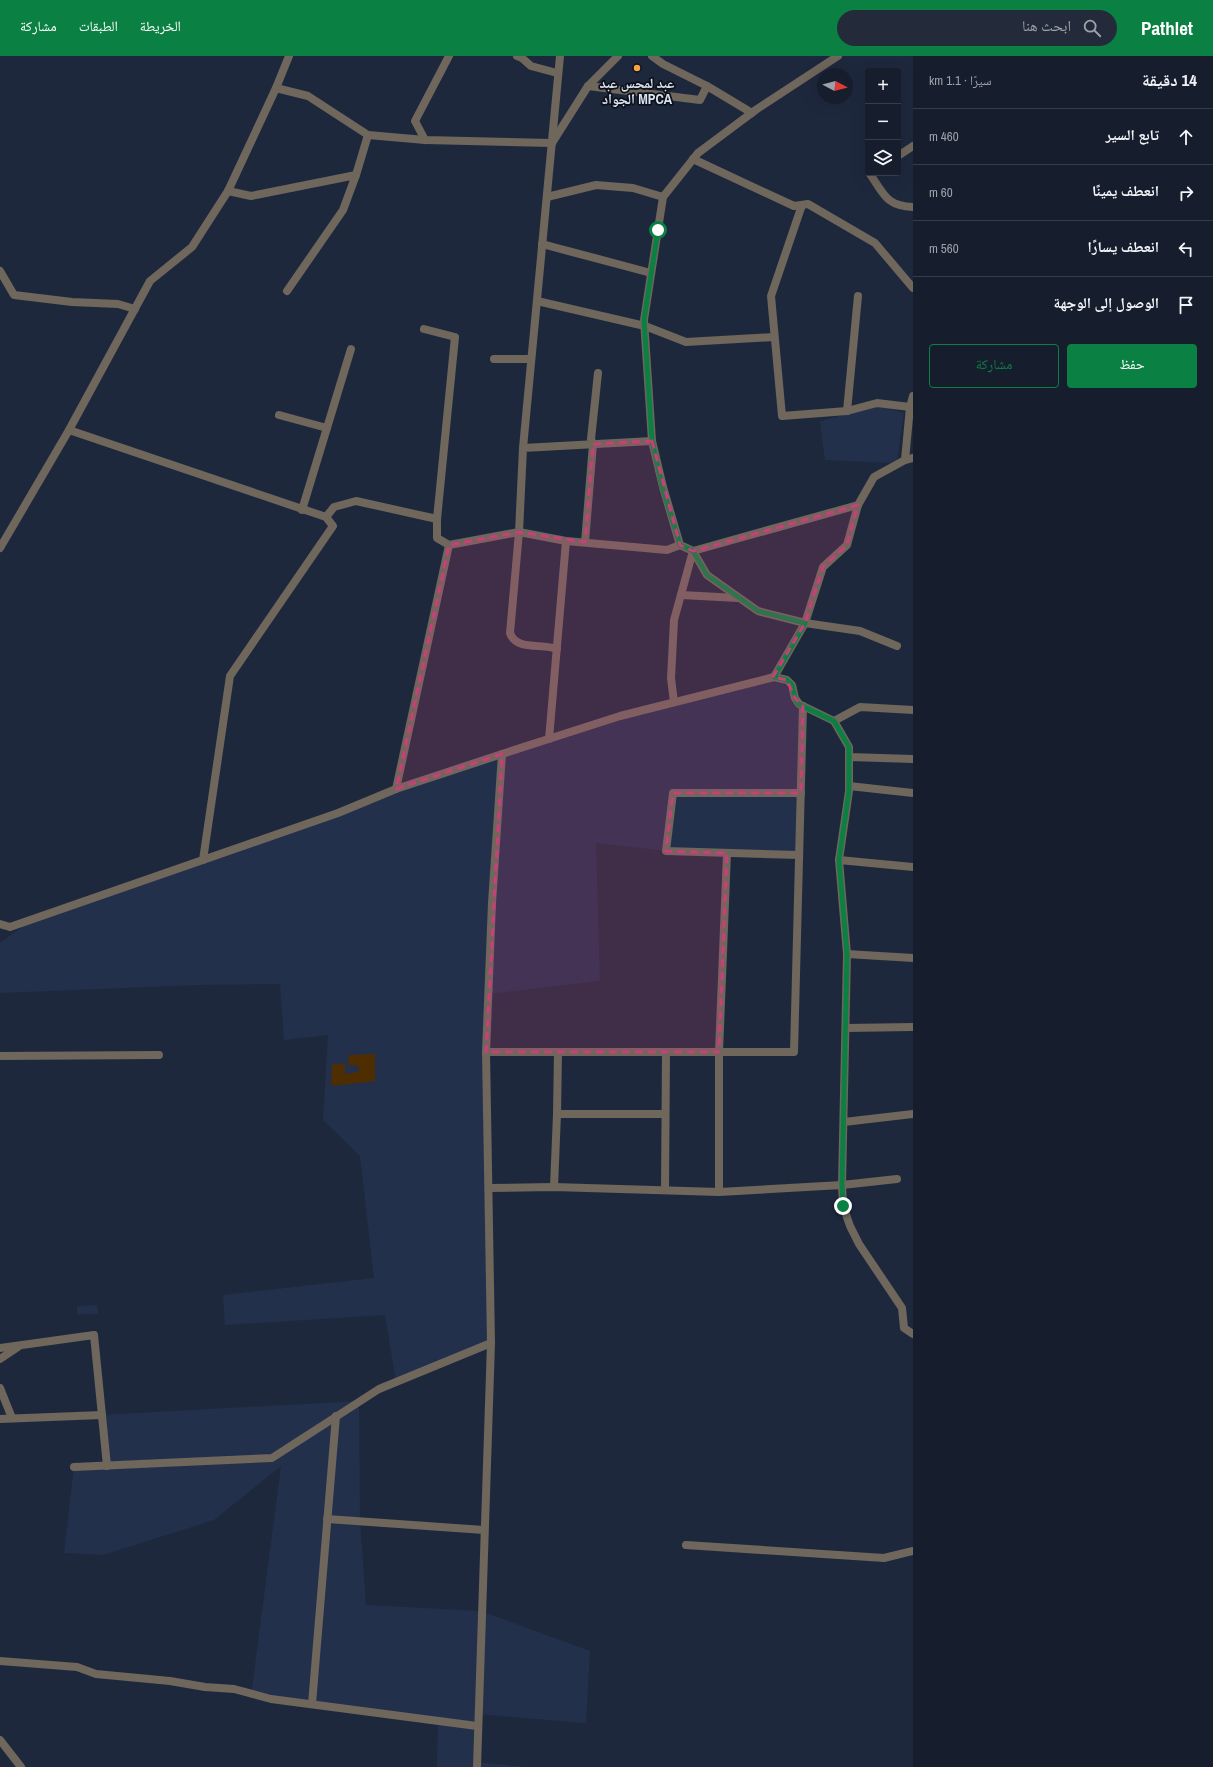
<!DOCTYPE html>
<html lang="ar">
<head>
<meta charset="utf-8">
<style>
	:root { --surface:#161e2e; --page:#232b3a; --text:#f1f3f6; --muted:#9ea2aa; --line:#353c4a; --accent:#0b8043 }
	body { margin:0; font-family:"Archivo Narrow","Noto Naskh Arabic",sans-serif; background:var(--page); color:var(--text); direction:rtl }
	.controls { position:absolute; right:12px; top:12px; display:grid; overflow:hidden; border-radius:4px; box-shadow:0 4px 16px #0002 }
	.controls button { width:36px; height:36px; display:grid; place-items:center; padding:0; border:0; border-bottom:1px solid var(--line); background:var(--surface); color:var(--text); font:20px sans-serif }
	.compass { position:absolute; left:817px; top:12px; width:36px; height:36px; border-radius:50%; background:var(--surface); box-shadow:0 4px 16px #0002; rotate:97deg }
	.stop { position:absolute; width:12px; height:12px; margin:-9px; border:3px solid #0b8043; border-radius:50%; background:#fff }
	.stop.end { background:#0b8043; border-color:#fff; box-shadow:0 1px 4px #0008 }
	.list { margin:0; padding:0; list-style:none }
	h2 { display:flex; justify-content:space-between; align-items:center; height:52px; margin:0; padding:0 16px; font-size:17px }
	h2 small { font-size:13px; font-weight:400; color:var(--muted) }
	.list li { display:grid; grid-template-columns:26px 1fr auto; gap:12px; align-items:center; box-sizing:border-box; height:56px; padding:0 16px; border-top:1px solid var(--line) }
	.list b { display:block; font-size:15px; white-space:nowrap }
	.list em { font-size:13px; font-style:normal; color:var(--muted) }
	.actions { display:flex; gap:8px; padding:12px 16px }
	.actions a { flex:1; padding:9px 0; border:1px solid var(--accent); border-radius:4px; text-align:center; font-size:14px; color:var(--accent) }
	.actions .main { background:var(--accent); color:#fff }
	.icon { flex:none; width:22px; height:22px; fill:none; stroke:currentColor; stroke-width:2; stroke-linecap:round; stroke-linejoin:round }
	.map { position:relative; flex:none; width:913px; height:1711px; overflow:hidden; direction:ltr }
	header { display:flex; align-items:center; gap:24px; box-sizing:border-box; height:56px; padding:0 20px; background:var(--accent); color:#fff }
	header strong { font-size:19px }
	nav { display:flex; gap:22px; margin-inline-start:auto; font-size:14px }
	.search { width:280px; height:36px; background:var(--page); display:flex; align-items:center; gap:10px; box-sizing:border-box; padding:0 14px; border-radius:22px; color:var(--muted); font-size:15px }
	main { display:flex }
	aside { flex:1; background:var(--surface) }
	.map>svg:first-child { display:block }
</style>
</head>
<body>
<header>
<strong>Pathlet</strong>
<div class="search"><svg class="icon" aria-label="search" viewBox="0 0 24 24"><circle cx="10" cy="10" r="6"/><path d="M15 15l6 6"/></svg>ابحث هنا</div>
<nav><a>الخريطة</a><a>الطبقات</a><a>مشاركة</a></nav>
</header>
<main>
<aside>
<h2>14 دقيقة<small>سيرًا · 1.1 km</small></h2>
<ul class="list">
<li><svg class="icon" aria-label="ahead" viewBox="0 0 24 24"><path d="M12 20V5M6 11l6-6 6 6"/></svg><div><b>تابع السير</b></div><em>460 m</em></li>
<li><svg class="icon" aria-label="right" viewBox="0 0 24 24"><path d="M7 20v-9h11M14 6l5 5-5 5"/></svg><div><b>انعطف يمينًا</b></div><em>60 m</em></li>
<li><svg class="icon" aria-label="left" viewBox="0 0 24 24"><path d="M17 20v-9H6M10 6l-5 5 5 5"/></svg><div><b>انعطف يسارًا</b></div><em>560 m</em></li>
<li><svg class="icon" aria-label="arrive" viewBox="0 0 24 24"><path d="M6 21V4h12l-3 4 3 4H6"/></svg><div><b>الوصول إلى الوجهة</b></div></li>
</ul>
<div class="actions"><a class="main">حفظ</a><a>مشاركة</a></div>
</aside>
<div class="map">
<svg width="913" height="1711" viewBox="0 0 913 1711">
	<rect width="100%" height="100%" fill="#1e283d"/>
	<g fill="#23304b">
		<path d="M879 350 904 357 897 404 893 407 825 404 820 365Z"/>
		<path d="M779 622 803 650 799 799 666 795 596 787 600 925 488 938 491 1287 396 1325 385 1259 225 1269 223 1239 374 1222 360 1100 323 1064 328 979 284 984 280 928 197 929 0 937V887L33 863 620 660Z"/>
		<path d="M97 1249 98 1258H77V1250Z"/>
		<path d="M359 1345 360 1465 366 1549 481 1555 590 1595 586 1667 478 1658 477 1706 526 1711H437L438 1666 251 1640 281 1410 214 1464 103 1499 64 1497 74 1411 107 1410 102 1359Z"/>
	</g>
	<path fill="#4e2d00" d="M375 998V1025L331 1030 332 1008H345V1018L358 1016 359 1010 348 1009 349 999Z"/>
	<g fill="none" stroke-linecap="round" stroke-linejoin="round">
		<g stroke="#6f665c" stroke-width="8">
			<path d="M517 0 522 2 531 10 557 17"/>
			<path d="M652 0 663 8 707 30 752 57"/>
			<path d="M588 30 700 44 707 30"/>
			<path d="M276 32 308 40 368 79 425 84 552 87 588 30 618 0"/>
			<path d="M425 84 415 65 449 0"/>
			<path d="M898 100 913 90"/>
			<path d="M693 103 794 150 808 148 875 187 913 232"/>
			<path d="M871 117 870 118C884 138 886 150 913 151"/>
			<path d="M228 135 251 140 356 119 368 79"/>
			<path d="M547 141 596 129 633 132 663 141"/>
			<path d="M802 149 771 240 782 360 847 355 877 347 910 351"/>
			<path d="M542 188 651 217"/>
			<path d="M0 215 14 239 72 246 118 248 135 253"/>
			<path d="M287 235 343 154 356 119"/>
			<path d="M537 245 645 270 686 286 774 281"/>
			<path d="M424 273 455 281 437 463V482L449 489"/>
			<path d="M494 303H531"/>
			<path d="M847 355 858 240"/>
			<path d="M279 359 327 372"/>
			<path d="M69 374 326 461 333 470 230 620 203 804"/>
			<path d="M652 385 663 431 680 489 693 495 707 519 758 555 805 567 860 575 897 590"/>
			<path d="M523 392 560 0"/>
			<path d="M905 404 913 402"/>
			<path d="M302 454 351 293"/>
			<path d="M326 461 334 451 356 445 437 463"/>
			<path d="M585 486 593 388 591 383 598 317"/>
			<path d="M0 492 69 374 150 225 192 191 228 135 276 32 289 0"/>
			<path d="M681 539 738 542"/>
			<path d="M557 593C542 587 516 595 510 577L519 476 566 485 667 494 680 489"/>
			<path d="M774 621 787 624 792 629 795 642 799 648 834 665 849 691V735L839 804 847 898 842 1129 843 1150 850 1170 859 1188 902 1252 904 1272 913 1278"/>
			<path d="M674 646 671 622 674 564 693 495 858 449"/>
			<path d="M834 665 860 651 913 654"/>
			<path d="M549 683 566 485"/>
			<path d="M849 701 913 703"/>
			<path d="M849 730 913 737"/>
			<path d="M396 733 449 489 519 476 523 392 652 385 644 264 663 141 698 97 757 53 838 0"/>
			<path d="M799 799 666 795 673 737H801"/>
			<path d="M839 804 913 811"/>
			<path d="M0 868 10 871 338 757 396 733 502 698 620 660 774 621 805 567 823 511 847 489 858 449 874 421 905 404 910 351 913 340"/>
			<path d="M847 898 913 902"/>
			<path d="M846 972 913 971"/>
			<path d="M486 996H794L803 650"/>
			<path d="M0 1000 159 999"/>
			<path d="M557 1058H665"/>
			<path d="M844 1066 913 1058"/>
			<path d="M554 1131 557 1058 558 996"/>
			<path d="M489 1132 554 1131 719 1136 842 1129 897 1123"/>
			<path d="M665 1134 666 996"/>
			<path d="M719 1136V996L727 797"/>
			<path d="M0 1292 94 1279 107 1410"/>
			<path d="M0 1303 18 1291"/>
			<path d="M0 1332 12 1362"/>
			<path d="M0 1363 102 1359"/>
			<path d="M74 1411 272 1402 379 1333 491 1287"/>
			<path d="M327 1463 484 1474"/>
			<path d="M686 1489 884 1502 913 1495"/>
			<path d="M0 1605 77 1611 96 1618 170 1625 205 1631 234 1633 271 1643 477 1670"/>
			<path d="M312 1648 336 1360"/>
			<path d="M0 1684 21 1711"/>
			<path d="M477 1711 491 1287 486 996 492 847 502 698"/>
		</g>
	</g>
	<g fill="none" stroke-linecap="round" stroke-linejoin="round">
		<path stroke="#0b8043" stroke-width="5" d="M658 174 644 264 652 385 662 431 680 489 693 495 707 519 758 555 805 567 774 621 787 624 792 629 795 642 798 648 834 665 849 691V735L839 804 847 898 842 1129 843 1150"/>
	</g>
	<path fill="#c74079" fill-opacity="0.2" stroke="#c74079" stroke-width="3" stroke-dasharray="8 5" stroke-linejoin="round" d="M652 385 680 489 693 495 858 449 847 489 823 511 805 567 773 621 787 624 795 642 803 650 801 737H673L666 795 727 797 719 996H486L502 698 396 733 449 489 519 476 585 486 593 388Z"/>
	<circle fill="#f3a443" stroke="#0d111b" stroke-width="1.5" cx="637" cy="12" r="4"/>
	<g text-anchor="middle" stroke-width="3.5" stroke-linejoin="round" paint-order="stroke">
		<g font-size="14" font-weight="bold" fill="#dae1ef" stroke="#0d111b">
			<text x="637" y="32">عبد لمحس عبد<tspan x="637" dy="16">الجواد MPCA</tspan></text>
		</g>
	</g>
</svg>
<div class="controls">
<button>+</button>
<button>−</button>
<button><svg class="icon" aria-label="layers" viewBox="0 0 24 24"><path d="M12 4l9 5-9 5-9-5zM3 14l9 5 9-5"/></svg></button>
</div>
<svg class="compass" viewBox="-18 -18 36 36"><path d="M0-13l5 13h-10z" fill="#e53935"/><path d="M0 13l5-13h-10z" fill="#9ea2aa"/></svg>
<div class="stop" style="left:658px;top:174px"></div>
<div class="stop end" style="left:843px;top:1150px"></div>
</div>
</main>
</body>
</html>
